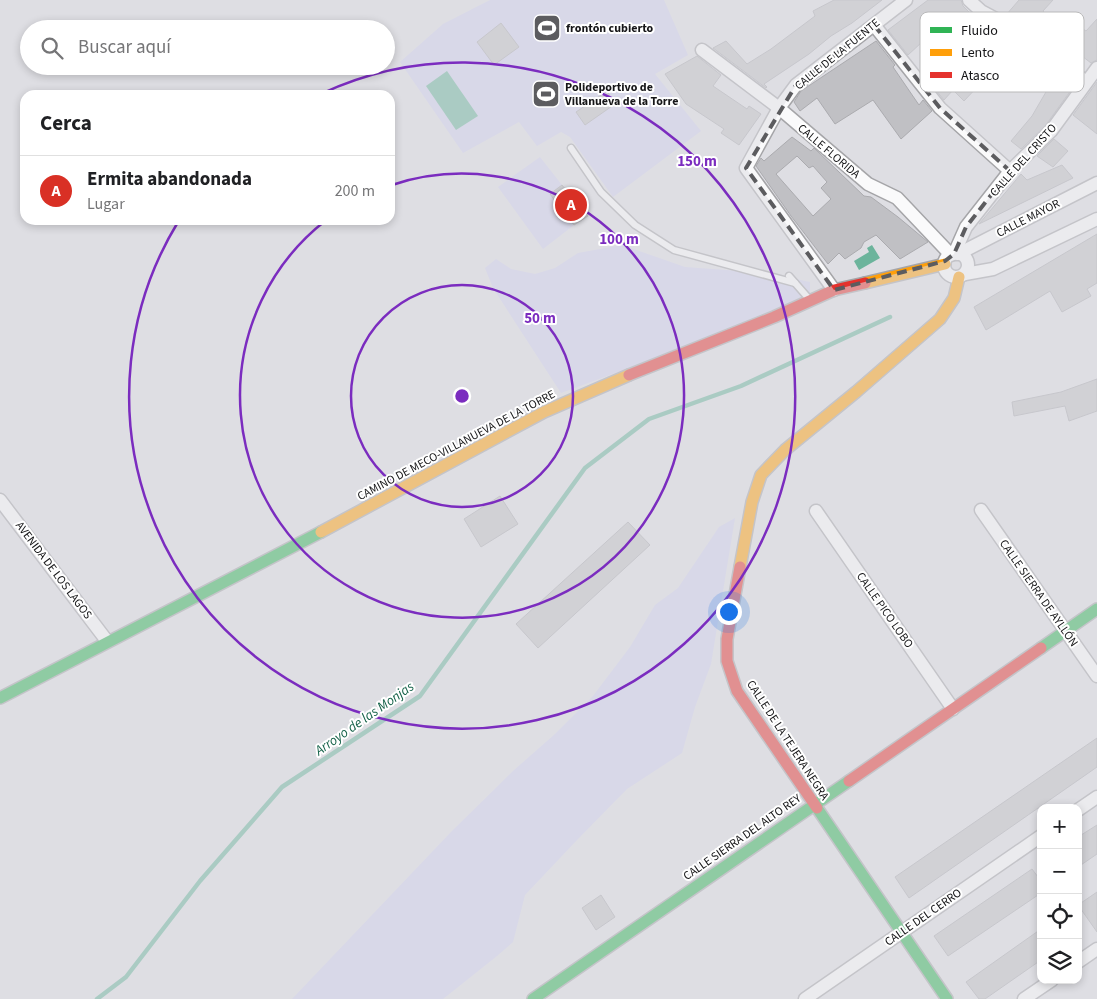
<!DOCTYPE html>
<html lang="es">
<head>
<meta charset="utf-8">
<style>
	:root { --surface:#fff; --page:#f6f6f6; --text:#202124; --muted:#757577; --line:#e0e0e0; --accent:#d93025 }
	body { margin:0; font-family:"Source Sans 3",sans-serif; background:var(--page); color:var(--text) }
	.controls { position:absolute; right:15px; bottom:15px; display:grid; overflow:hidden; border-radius:10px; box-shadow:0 2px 8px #0003 }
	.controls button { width:45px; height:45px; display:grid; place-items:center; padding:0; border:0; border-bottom:1px solid var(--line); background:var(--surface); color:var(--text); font:25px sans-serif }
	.you { position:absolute; left:728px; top:611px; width:18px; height:18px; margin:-12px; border:4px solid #fff; border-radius:50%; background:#1a73e8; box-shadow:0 0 0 8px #1a73e833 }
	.badge { display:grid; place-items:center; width:32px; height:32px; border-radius:50%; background:var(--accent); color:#fff; font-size:16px; font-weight:700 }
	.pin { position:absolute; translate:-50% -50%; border:2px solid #fff; box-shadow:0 1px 5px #0006 }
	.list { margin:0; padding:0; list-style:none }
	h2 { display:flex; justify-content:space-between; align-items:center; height:65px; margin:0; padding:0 20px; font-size:21px }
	h2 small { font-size:16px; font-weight:400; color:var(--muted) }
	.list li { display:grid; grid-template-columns:32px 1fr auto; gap:15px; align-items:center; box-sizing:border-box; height:70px; padding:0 20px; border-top:1px solid var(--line) }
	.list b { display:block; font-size:19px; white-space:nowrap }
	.list p { margin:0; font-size:16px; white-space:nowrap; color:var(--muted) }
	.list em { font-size:16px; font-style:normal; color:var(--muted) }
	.icon { flex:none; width:28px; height:28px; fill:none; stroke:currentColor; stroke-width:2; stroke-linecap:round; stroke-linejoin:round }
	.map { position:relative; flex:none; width:1097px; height:999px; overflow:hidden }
	.search { position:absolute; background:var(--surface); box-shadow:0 2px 8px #0003; left:20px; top:20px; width:375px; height:55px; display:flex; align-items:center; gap:12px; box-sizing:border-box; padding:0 18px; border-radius:28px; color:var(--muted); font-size:19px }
	.panel { position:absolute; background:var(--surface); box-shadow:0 2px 8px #0003; left:20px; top:90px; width:375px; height:135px; border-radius:15px }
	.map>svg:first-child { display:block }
</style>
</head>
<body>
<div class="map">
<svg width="1097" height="999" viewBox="0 0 1097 999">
	<rect width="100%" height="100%" fill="#dedee3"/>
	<g fill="#d1d0ed">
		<path d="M490 0H664L688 55 655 74 701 131 613 197 570 137 561 132 537 146 519 122 463 153 400 62 443 24Z"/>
		<path d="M540 157 562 185 550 194 558 205 556 207 565 218 568 217 574 225 543 249 498 187Z"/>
		<path d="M622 245 685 267 768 273 810 282V301L561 393 493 288 485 268 496 259 511 269 535 274 555 268 578 253Z"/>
		<path d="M735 518 711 664 695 707 682 753 627 789 577 840 525 895 513 942 497 956 443 999H292L451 832 513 771 555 734 593 696 630 647 655 605 678 588 719 527Z"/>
	</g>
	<g fill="#6cb49c">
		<path d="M447 71 478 116 456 130 426 86Z"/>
		<path d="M872 245 880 258 859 270 854 261 869 252 867 248Z"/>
	</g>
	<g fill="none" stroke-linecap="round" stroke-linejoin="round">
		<path stroke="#6cb49c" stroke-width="4.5" d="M97 999 126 977 200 881 282 787 420 696 585 468 649 419 741 386 890 317"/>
	</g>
	<g fill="#c0c0c4" stroke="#ababaf" fill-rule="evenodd">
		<path d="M834 0H882L852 23 831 36 809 54 764 84 767 87 766 88 713 48 726 41 747 64 771 49 815 16 813 11Z"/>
		<path d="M928 0H961L963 6 976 19 957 35 982 62 981 83 964 101 953 90 944 100 935 89 948 78 921 43 908 55 888 30Z"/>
		<path d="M1019 0H1053L1043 11 1060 28 1067 18 1086 31 1097 19V60L1091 63 1065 43 1059 51 1029 27 1006 15Z"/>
		<path d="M501 23 519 47 494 65 477 42Z"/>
		<path d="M876 41 895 65 893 67 919 105 923 100 932 111 901 139 873 100 835 124 817 98 800 111 794 102 801 91Z"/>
		<path d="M697 56 721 75 713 86 747 109 749 106 761 114 739 145 721 133 724 129 686 104 665 74Z"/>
		<path d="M1054 68 1074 83V86L1045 126 1021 149 1011 141 1032 116 1050 85 1045 82Z"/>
		<path d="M1097 82V134L1073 115Z"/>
		<path d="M607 91 615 104 585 125 576 112Z"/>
		<path d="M792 137 811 151 814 148 864 196 871 197 898 217 928 242 900 259 876 235 864 242 861 248 845 259 839 253 828 264 791 216 756 166 761 158 764 161ZM797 156 809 168 813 166 827 182 821 188 831 199 813 216 776 174Z"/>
		<path d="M1054 139 1068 151 1053 167 1037 156Z"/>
		<path d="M1062 165 1073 178 979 224 1021 174 1027 180Z"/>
		<path d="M562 185 570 195 575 192 585 204 581 207 588 216 574 225 568 217 565 219 556 207 558 205 550 194Z"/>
		<path d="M1097 234V283L1087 289 1091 296 1062 312 1050 291 986 330 974 307Z"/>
		<path d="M1097 379V411L1069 421 1065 406 1014 416 1012 402 1061 392Z"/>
		<path d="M500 496 518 524 481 547 464 519Z"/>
		<path d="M628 522 650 545 538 648 516 624Z"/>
		<path d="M1097 738V767L909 898 895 877Z"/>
		<path d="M1097 825V854L1078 867V837Z"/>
		<path d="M1032 869 1041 881V893L948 956 934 936Z"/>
		<path d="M1097 892V932L1078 905Z"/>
		<path d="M601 895 615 917 596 930 582 908Z"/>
		<path d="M1041 929V960L985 999H979L966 982Z"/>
	</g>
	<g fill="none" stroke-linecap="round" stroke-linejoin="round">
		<g stroke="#a5a5a8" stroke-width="9">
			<g id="lane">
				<path d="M571 148 601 192 635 225 674 250 795 283"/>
				<path d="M789 276 810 300"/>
			</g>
		</g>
		<g stroke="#a5a5a8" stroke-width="15">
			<g id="street">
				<path d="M969 0 981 11 1024 34 1086 82"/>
				<path d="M874 25 940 108 1010 171"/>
				<path d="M702 50 779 108 868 184 897 198 951 255"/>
				<circle cx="956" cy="265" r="12"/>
				<path d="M954 254 966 227 1010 171 1051 131 1097 68"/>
				<path d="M958 254 1097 183"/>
				<path d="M965 274 993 269 1097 219"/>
				<path d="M834 290 746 168 779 108 796 85 906 0"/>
				<path d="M0 500 107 641"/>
				<path d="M981 510 1097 676"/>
				<path d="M816 511 953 709"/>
				<path d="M1078 810 1097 797"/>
				<path d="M1078 962 1097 949"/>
				<path d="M805 999 1041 836"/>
				<path d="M1024 999 1052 980"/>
			</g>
		</g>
		<g stroke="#a5a5a8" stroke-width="14">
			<g id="fast">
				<path d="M1041 648 1097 609"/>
				<path d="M0 698 321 532"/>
				<path d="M817 808 947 999"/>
				<path d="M533 999 849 781"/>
			</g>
		</g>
		<g stroke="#a5a5a8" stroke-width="14">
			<g id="slow">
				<path d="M865 283 945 264"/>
				<path d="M321 532 544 412 629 375"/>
				<path d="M740 567 752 502 761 475 785 450 856 392 940 319 954 298 959 277"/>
			</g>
		</g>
		<g stroke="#a5a5a8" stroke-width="14">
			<g id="jam">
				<path d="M629 375 774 317 834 290 865 283"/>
				<path d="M740 567 727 639V661L737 691 817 808"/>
				<path d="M849 781 1041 648"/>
			</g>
		</g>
		<use href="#lane" stroke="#fafafb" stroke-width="6"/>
		<use href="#street" stroke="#fafafb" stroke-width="12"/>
		<use href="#fast" stroke="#30b455" stroke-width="11"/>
		<use href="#slow" stroke="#ff9f0a" stroke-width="11"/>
		<use href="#jam" stroke="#e5322d" stroke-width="11"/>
	</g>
	<path d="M0 0H1097V999H0ZM874 25 940 108 1010 171 966 227 954 254 945 261 834 290 746 168 796 85Z" fill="#dedee3" fill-opacity=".55" fill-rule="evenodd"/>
	<path fill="none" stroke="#5c5c5f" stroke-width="4" stroke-dasharray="10 6" stroke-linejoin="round" d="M874 25 940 108 1010 171 966 227 954 254 945 261 834 290 746 168 796 85Z"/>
	<g fill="none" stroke="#7b2cbf" stroke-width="2.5">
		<circle cx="462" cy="396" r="111"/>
		<path d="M392 185A222 222 0 1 1 325 221"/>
		<path d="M321 94A333 333 0 1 1 178 222"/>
	</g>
	<defs>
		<g id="stadium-square" transform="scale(1.4375)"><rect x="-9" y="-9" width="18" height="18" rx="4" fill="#5c5c5f" stroke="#fff"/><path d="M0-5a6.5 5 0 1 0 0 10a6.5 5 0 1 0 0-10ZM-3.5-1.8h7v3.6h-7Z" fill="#fff"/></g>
	</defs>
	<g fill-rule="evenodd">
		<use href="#stadium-square" x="547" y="28"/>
		<use href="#stadium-square" x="546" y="94"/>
	</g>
	<g text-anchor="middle" stroke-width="4" stroke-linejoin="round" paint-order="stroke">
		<g font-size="12" font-weight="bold" fill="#161618" stroke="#fff" text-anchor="start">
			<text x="566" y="32">frontón cubierto</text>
			<text x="565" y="91">Polideportivo de<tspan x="565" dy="14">Villanueva de la Torre</tspan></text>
		</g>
		<g font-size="12" fill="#161618" stroke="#fff">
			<text transform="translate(837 54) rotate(-39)" y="4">CALLE DE LA FUENTE</text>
			<text transform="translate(829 151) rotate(40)" y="4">CALLE FLORIDA</text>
			<text transform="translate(1023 160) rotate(-48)" y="4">CALLE DEL CRISTO</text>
			<text transform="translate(1028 218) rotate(-27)" y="4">CALLE MAYOR</text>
			<text transform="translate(456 445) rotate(-28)" y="4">CAMINO DE MECO-VILLANUEVA DE LA TORRE</text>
			<text transform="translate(54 570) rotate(53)" y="4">AVENIDA DE LOS LAGOS</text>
			<text transform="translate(1039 593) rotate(55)" y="4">CALLE SIERRA DE AYLLÓN</text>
			<text transform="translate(885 610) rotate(55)" y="4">CALLE PICO LOBO</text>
			<text transform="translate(788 740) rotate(57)" y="4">CALLE DE LA TEJERA NEGRA</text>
			<text transform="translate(742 837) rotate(-35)" y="4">CALLE SIERRA DEL ALTO REY</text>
			<text transform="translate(923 917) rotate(-35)" y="4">CALLE DEL CERRO</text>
		</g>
		<g font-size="14" font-style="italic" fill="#156249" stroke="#fff">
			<text transform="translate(364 718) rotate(-35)" y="5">Arroyo de las Monjas</text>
		</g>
	</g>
	<rect x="920" y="12" width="164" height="80" rx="8" fill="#fff" stroke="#b9b9ba" stroke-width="1"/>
	<rect x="930" y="27" width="22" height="6" fill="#30b455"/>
	<rect x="930" y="49" width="22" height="7" fill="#ff9f0a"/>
	<rect x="930" y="72" width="22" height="6" fill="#e5322d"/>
	<g font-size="14" fill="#161618">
		<text x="961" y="35">Fluido</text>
		<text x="961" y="57">Lento</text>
		<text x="961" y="80">Atasco</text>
	</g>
	<circle cx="462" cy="396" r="8" fill="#7b2cbf" stroke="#fff" stroke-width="2.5"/>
	<g font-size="15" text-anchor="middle" font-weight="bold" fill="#7b2cbf" stroke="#fff" stroke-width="4" stroke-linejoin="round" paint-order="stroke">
		<text x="697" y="166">150 m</text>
		<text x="619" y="244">100 m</text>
		<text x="540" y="323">50 m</text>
	</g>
</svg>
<div class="controls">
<button>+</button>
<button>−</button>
<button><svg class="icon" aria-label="locate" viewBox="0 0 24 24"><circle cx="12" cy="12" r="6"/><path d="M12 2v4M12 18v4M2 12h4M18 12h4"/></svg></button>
<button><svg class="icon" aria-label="layers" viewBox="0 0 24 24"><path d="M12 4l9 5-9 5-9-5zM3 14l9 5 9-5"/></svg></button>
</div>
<div class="you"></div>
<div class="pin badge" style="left:571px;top:205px">A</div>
<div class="search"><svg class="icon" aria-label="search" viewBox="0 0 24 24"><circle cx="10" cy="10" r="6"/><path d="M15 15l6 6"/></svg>Buscar aquí</div>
<section class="panel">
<h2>Cerca<small></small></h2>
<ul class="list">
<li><span class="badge">A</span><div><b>Ermita abandonada</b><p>Lugar</p></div><em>200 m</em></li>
</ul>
</section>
</div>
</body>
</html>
